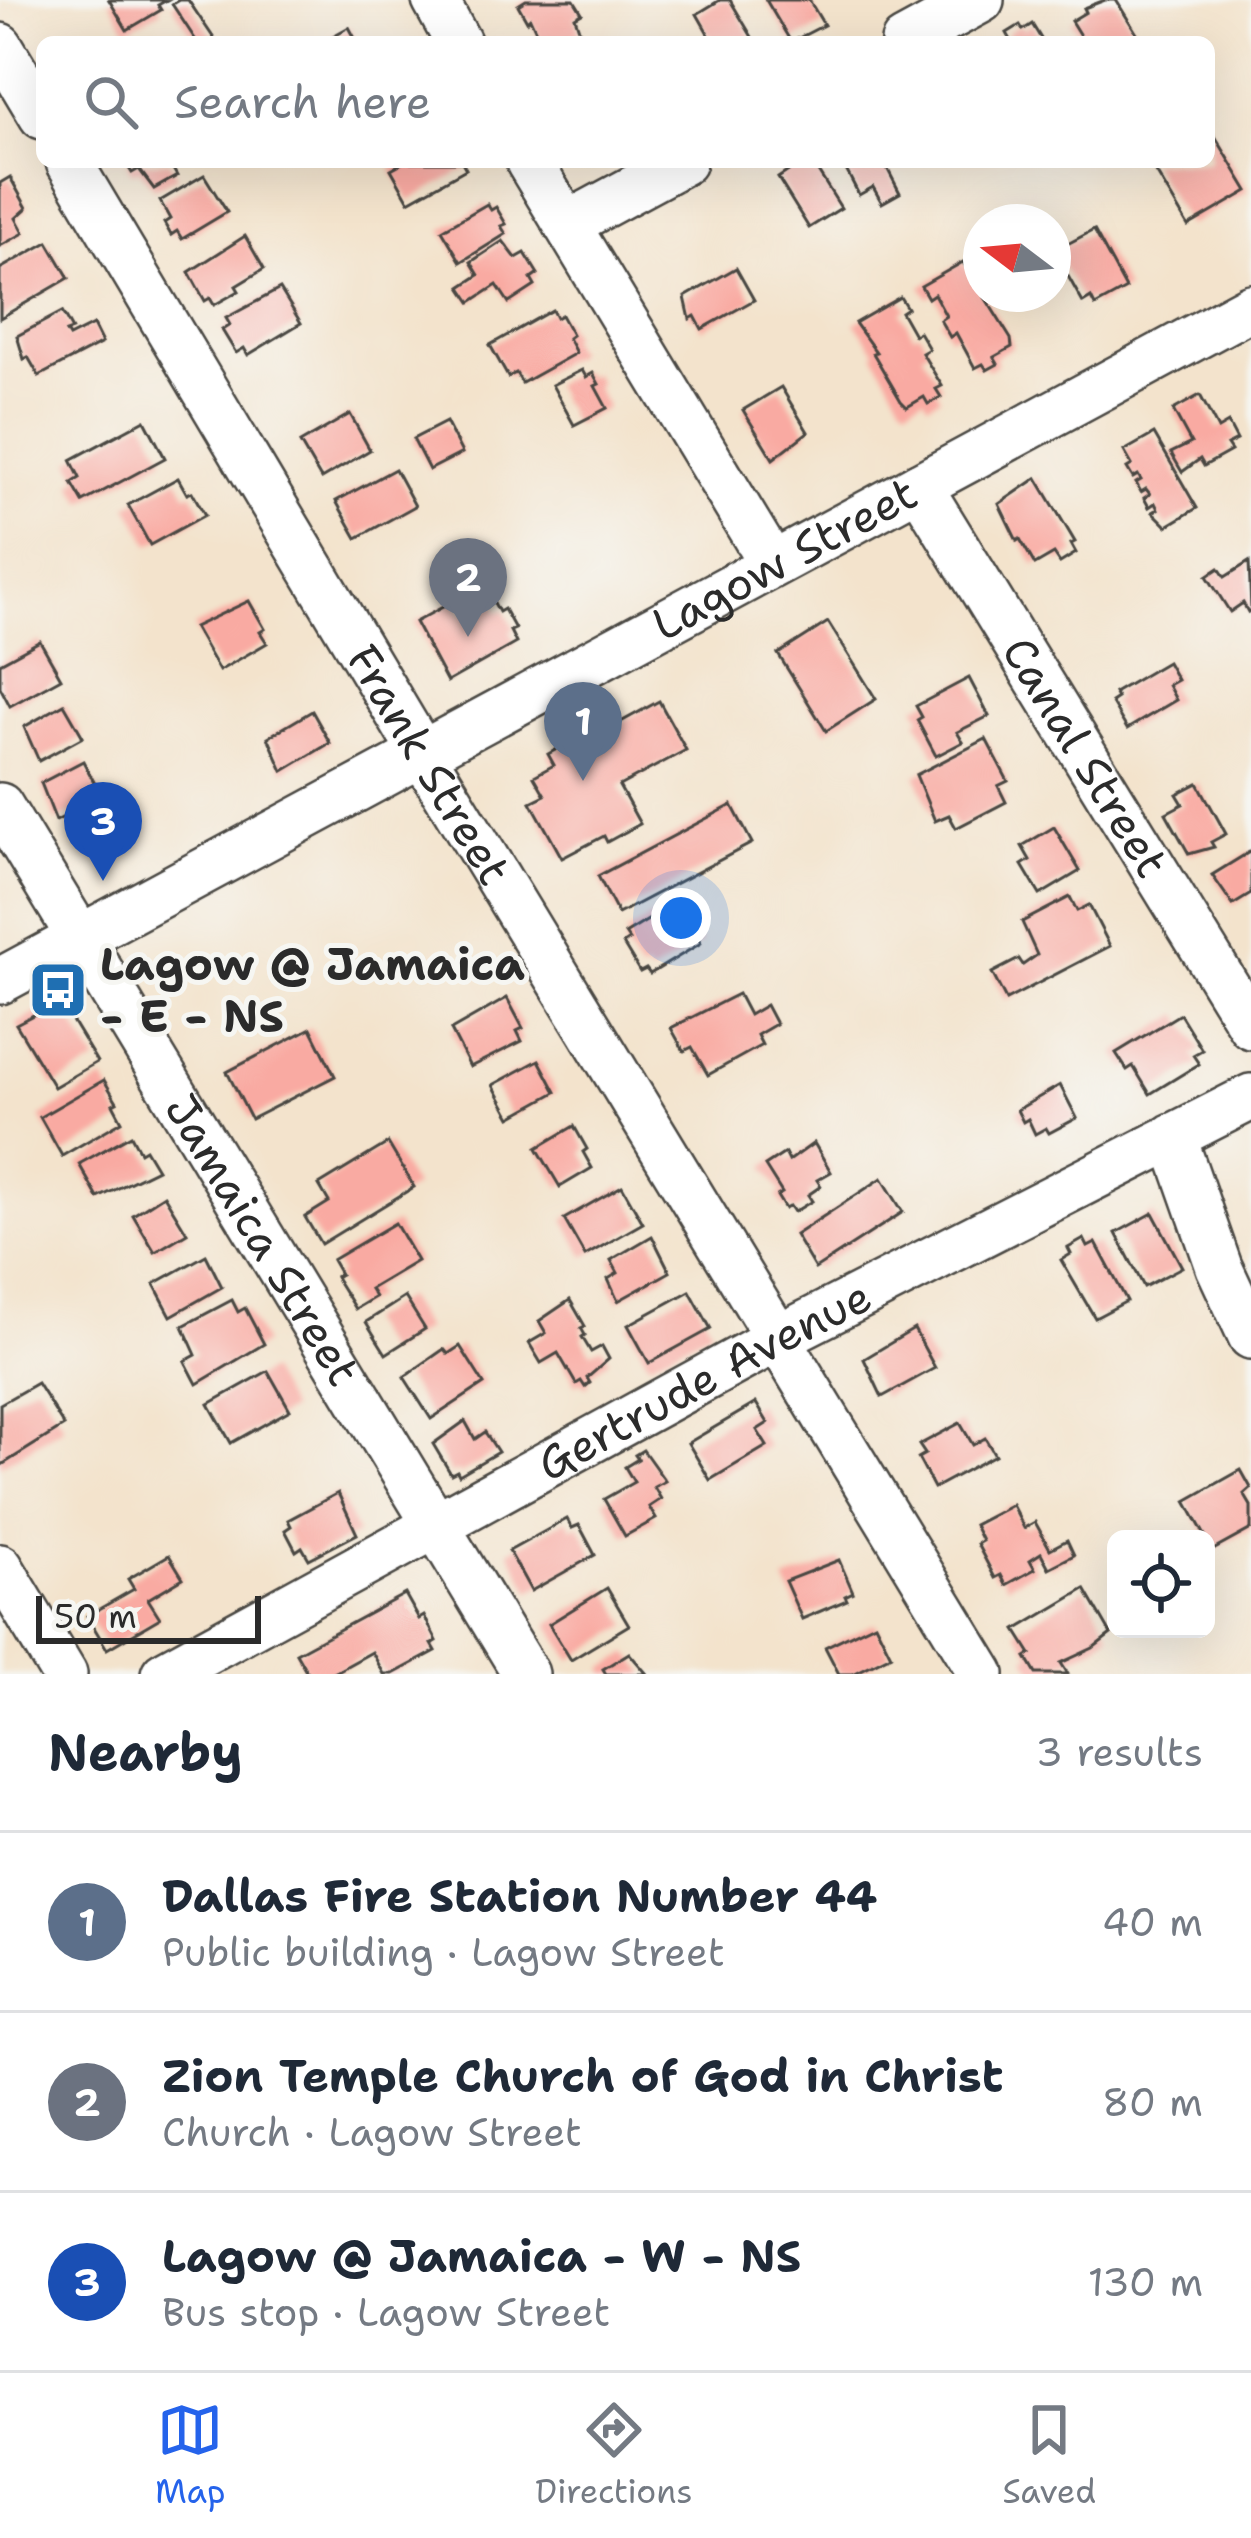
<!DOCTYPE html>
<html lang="en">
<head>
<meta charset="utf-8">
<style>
	:root { --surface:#fff; --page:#f6f6f7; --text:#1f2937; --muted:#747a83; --line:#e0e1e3; --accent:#2563eb }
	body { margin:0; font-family:"Shantell Sans",sans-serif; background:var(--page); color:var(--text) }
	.controls { position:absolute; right:36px; bottom:36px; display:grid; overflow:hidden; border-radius:18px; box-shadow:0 12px 48px #0002 }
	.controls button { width:108px; height:108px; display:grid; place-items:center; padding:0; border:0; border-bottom:3px solid var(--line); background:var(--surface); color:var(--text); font:60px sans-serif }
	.compass { position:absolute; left:963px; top:204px; width:108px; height:108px; border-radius:50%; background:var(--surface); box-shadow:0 12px 48px #0002; rotate:286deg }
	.scale { position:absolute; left:36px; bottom:30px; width:225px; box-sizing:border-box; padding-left:12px; border:6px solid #2b2b2b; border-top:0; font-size:33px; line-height:42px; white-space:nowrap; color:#2b2b2b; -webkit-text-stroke:9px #f6f6f2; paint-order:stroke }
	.you { position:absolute; left:681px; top:918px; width:42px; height:42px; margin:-30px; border:9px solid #fff; border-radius:50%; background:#1a73e8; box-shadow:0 0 0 18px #1a73e833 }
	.badge { display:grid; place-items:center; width:78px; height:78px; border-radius:50%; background:var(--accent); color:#fff; font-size:39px; font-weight:700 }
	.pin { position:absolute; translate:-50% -99px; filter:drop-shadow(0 3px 6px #0008) }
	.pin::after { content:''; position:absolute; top:63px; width:42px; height:36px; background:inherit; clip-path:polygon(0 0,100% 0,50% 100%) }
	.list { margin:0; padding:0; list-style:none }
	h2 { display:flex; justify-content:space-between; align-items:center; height:156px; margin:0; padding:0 48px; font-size:51px }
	h2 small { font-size:39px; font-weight:400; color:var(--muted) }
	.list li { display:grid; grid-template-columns:78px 1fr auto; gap:36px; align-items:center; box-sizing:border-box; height:180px; padding:0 48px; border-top:3px solid var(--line) }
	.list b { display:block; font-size:45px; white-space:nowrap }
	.list p { margin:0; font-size:39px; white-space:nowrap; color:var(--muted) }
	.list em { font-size:39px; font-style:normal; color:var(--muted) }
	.icon { flex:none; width:66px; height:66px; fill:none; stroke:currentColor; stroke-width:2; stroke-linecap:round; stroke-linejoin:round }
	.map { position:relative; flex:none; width:1251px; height:1674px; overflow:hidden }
	.search { position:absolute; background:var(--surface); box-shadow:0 12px 48px #0002; left:36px; right:36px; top:36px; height:132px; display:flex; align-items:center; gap:30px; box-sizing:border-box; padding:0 42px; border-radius:18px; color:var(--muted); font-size:45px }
	.sheet { height:696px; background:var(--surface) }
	nav { display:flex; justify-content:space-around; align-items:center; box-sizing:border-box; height:168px; border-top:3px solid var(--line); background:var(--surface); font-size:33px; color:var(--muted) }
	nav a { display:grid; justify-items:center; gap:6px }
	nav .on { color:var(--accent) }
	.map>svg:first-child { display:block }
</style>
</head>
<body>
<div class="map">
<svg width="1251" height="1674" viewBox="0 0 1251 1674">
	<rect width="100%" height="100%" fill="#f6f6f2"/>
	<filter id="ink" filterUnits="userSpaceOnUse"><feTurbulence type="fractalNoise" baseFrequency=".00833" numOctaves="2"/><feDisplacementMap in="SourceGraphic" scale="24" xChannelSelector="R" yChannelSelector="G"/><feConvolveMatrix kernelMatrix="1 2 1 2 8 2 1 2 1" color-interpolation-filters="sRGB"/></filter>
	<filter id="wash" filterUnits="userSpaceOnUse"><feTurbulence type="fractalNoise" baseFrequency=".004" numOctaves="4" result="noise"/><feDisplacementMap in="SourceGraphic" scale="48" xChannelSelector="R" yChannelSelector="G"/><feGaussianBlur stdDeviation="2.7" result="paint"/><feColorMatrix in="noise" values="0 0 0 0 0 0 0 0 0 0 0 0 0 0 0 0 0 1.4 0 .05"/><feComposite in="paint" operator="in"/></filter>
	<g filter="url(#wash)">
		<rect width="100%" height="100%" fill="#f3e3cc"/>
		<g id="blocks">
			<g fill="#f9aaa2">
				<path d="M109 0H167L158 5 161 10 127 30Z"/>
				<path d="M179 0H188L215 40 197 42 172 4Z"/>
				<path d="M526 0H574L582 13 575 17 580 32 562 42H541L530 18 527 21 518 5Z"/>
				<path d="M720 0H730L755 42H713L697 14Z"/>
				<path d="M766 0H809L824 25 791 42Z"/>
				<path d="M1105 0H1116L1142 42H1084L1071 21 1086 12 1084 8Z"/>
				<path d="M1032 24 1043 42H1012L1007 33 1020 25 1023 30Z"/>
				<path d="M349 27 357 42H322Z"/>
				<path d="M1209 126 1248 191 1188 226 1150 162H1209Z"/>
				<path d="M125 162H169L177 176 154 189 139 169 132 173Z"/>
				<path d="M404 162H462L466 169 409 201 391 169Z"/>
				<path d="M802 162H812L841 208 809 228 778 178Z"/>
				<path d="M842 162H884L900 193 882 203 873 187 859 195Z"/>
				<path d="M204 175 227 212 182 239 177 231 171 235 164 223 170 219 160 201Z"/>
				<path d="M10 177 27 208 16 218 24 233 0 246V183Z"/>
				<path d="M487 204 491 210 496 207 506 224 501 226 506 234 461 262 442 230Z"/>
				<path d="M1094 230 1126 289 1095 306 1091 298 1083 303 1054 251Z"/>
				<path d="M245 236 264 269 236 286 239 291 214 305 210 298 205 301 189 272Z"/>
				<path d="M503 241 516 258 525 253 538 274 531 279 535 286 509 303 497 285 471 302 461 287 479 275 471 262Z"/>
				<path d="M48 242 69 278 0 318V269Z"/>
				<path d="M963 262 1011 339 1012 347 994 357 998 364 987 370 983 364 975 368 956 333 950 337 940 320 946 316 934 294 928 298 921 286Z"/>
				<path d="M736 268 754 300 702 329 695 316 690 319 685 297Z"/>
				<path d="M280 289 301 323 248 355 244 348 236 353 222 330 230 325 226 318Z"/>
				<path d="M900 297 907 308 901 312 914 335 919 332 929 349 922 353 942 386 936 389 941 397 928 404 924 397 907 407 901 401 873 353 876 352 855 323Z"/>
				<path d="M552 310 556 318 561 315 572 335 568 338 576 353 522 383 516 373 508 377 490 345Z"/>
				<path d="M62 312 72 330 66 332 69 337 93 325 102 343 39 376 28 357 24 359 17 336Z"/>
				<path d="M582 370 586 377 593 373 599 384 595 386 607 408 574 425 552 385Z"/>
				<path d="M781 387 808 432 773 459 743 410Z"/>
				<path d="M1200 395 1218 429 1228 423 1237 440 1227 445 1231 451 1204 466 1200 459 1182 472 1171 453 1191 443 1173 410Z"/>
				<path d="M350 414 370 450 321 479 300 443Z"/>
				<path d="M145 420 165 458 83 502 72 483 80 478 71 460Z"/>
				<path d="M446 422 462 453 429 470 413 439Z"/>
				<path d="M1154 434 1197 508 1167 526 1153 512 1158 509 1155 503 1149 507 1144 498 1150 494 1146 489 1141 492 1136 483 1141 480 1138 475 1133 478 1127 468 1132 465 1124 451Z"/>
				<path d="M395 469 415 506 357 538 336 501Z"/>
				<path d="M178 478 187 494 192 492 205 515 150 545 128 505Z"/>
				<path d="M1037 478 1075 542 1071 544 1076 553 1060 563 1054 554 1035 565 1020 539 1017 541 999 504Z"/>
				<path d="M1249 562 1251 610 1248 612 1243 603 1230 612 1207 576 1219 568 1225 577Z"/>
				<path d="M492 599 499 612 504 609 515 629 510 631 516 643 447 682 415 622 454 601 462 615Z"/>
				<path d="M249 601 265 629 260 632 267 643 219 671 194 627Z"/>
				<path d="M828 622 876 699 826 731 778 654Z"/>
				<path d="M40 641 61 678 10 706 0 687V663Z"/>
				<path d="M1167 662 1177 680 1168 685 1176 700 1127 729 1111 702 1117 698 1114 693Z"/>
				<path d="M969 678 989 716 957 732 963 742 936 756 917 720 922 717 916 706Z"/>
				<path d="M659 701 686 750 619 786 640 824 607 842 604 836 562 858 531 802 545 795 534 776 554 765 548 754 581 736 577 729 590 723 594 729 616 718 619 723Z"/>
				<path d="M64 704 83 737 39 761 24 727Z"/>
				<path d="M312 711 330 743 283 771 268 737Z"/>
				<path d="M986 739 1008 781 998 786 1006 802 956 828 949 815 935 821 916 775Z"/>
				<path d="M83 761 102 797 56 821 41 783Z"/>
				<path d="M1198 783 1226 834 1211 842 1214 847 1189 854 1166 813 1183 804 1177 794Z"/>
				<path d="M732 805 752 843 618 914 598 876Z"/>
				<path d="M1054 827 1080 871 1040 895 1022 865 1030 860 1022 846Z"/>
				<path d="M1251 851V894L1233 905 1212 875Z"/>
				<path d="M1070 897 1077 911 1089 905 1110 946 1006 1000 992 973 1019 959 1023 965 1037 955 1022 922Z"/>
				<path d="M676 903 701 943 650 974 646 969 640 972 623 944 629 940 625 934Z"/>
				<path d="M738 994 749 1015 766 1005 776 1024 757 1035 762 1045 708 1075 692 1047 684 1051 671 1028Z"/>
				<path d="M507 998 523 1028 517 1031 522 1041 470 1067 451 1030Z"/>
				<path d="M60 1001 97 1062 54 1087 16 1024Z"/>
				<path d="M1180 1014 1202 1050 1193 1055 1199 1064 1150 1094 1133 1066 1127 1070 1116 1053Z"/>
				<path d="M311 1028 335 1076 251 1119 227 1072Z"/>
				<path d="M539 1060 556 1092 511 1117 493 1085Z"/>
				<path d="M104 1080 117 1102 113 1104 122 1121 62 1156 40 1117Z"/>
				<path d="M1060 1085 1077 1118 1049 1133 1046 1128 1035 1134 1028 1119 1023 1122 1017 1110Z"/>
				<path d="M574 1126 587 1149 583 1152 592 1168 560 1187 537 1148Z"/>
				<path d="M131 1135 140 1152 145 1149 157 1169 98 1198 79 1164Z"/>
				<path d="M388 1143 414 1187 321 1244 305 1217 329 1202 319 1185Z"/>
				<path d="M814 1143 831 1172 817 1180 821 1186 808 1195 812 1201 794 1212 790 1206 785 1209 777 1196 782 1193 765 1166 785 1153 789 1161Z"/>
				<path d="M882 1178 903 1212 815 1269 795 1235Z"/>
				<path d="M622 1186 643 1223 585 1256 564 1219Z"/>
				<path d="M164 1195 187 1233 155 1252 133 1215Z"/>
				<path d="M1153 1213 1182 1267 1144 1287 1116 1233Z"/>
				<path d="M395 1223 417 1261 370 1289 375 1297 355 1309 335 1277 340 1274 332 1260Z"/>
				<path d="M652 1236 670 1272 618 1301 608 1279 618 1273 611 1260Z"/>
				<path d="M1084 1239 1088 1247 1096 1243 1127 1301 1095 1318 1061 1260 1071 1254 1068 1248Z"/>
				<path d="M206 1255 222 1287 171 1316 154 1284Z"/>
				<path d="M690 1291 711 1329 649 1363 628 1325Z"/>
				<path d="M405 1297 425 1329 386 1354 366 1322Z"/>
				<path d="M232 1300 238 1312 245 1308 264 1344 197 1384 185 1361 196 1355 183 1326Z"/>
				<path d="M570 1300 585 1326 581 1328 585 1335 582 1337 591 1352 602 1346 609 1359 587 1378 590 1383 585 1387 581 1381 576 1384 558 1353 541 1363 529 1343 546 1333 539 1321Z"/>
				<path d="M914 1329 935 1368 882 1397 864 1359Z"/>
				<path d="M460 1346 484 1384 431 1419 404 1377 444 1349 448 1354Z"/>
				<path d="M268 1371 290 1410 231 1443 209 1404Z"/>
				<path d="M37 1383 64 1426 0 1466V1404Z"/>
				<path d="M756 1403 768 1423 757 1430 767 1446 710 1480 688 1443Z"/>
				<path d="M465 1421 475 1439 485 1432 498 1452 459 1475 457 1471 451 1474 433 1444Z"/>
				<path d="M960 1423 973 1445 985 1438 995 1455 934 1488 918 1458 925 1454 919 1445Z"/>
				<path d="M643 1450 665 1481 654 1487 661 1499 649 1507 656 1519 625 1536 604 1499 634 1482 625 1467 638 1459 635 1455Z"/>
				<path d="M1241 1470 1251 1488 1244 1494 1251 1506V1529L1213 1550 1186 1501Z"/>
				<path d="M338 1493 357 1534 309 1559 302 1547 296 1551 285 1530 291 1526 288 1520Z"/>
				<path d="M1012 1505 1024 1528 1035 1522 1050 1549 1067 1540 1074 1555 1049 1568 1041 1553 1030 1560 1035 1569 1006 1585 1001 1575 995 1578 977 1544 982 1541 974 1525Z"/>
				<path d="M567 1519 572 1528 579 1525 595 1555 531 1591 509 1551Z"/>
				<path d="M169 1555 183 1578 148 1599 160 1618 107 1649 87 1616 134 1589 128 1579Z"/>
				<path d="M839 1560 853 1592 845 1596 847 1600 802 1619 785 1581Z"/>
				<path d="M607 1588 629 1625 571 1660 549 1624Z"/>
				<path d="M1085 1589 1111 1634 1093 1648 1061 1663 1068 1674H1036L1026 1657 1031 1654 1016 1630Z"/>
				<path d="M405 1594 419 1619 424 1616 437 1641 432 1644 436 1651 393 1674H384L372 1652 332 1674H308L296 1653Z"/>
				<path d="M875 1623 891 1655 853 1674H839L825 1647Z"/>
				<path d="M629 1653 647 1674H606L603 1669Z"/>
			</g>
		</g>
	</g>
	<g filter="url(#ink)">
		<use href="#blocks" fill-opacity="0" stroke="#494743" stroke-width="3"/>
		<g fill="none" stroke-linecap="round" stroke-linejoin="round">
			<g stroke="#494743" stroke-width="50">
				<g id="minor">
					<path d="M435 0 458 42"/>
					<path d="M904 42 981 0"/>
					<path d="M0 46 42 116"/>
					<path id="s1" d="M69 162 421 752 982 1674"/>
					<path d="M529 162 772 564"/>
					<path d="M570 223 683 162"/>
					<path id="s2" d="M919 486 1251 1026"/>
					<path id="s3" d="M0 806 526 1674"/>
					<path id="s4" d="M0 981 1251 307"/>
					<path d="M1173 1136 1219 1267 1251 1336"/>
					<path d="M0 1567 64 1674"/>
					<path id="s5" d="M164 1674 780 1337 1251 1097"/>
				</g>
			</g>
			<use href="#minor" stroke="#fff" stroke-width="45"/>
		</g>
	</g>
	<defs>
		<g id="bus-square" transform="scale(3)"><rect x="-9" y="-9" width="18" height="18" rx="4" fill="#1f6fb2" stroke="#f6f6f2"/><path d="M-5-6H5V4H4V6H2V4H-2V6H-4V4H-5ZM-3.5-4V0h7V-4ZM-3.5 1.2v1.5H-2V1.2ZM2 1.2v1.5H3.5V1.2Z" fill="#fff"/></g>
	</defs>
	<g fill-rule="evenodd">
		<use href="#bus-square" x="58" y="990"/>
	</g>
	<g text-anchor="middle" stroke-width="10" stroke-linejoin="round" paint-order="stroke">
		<g font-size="45" fill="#2b2b2b" stroke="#f6f6f2">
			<text dy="16" stroke="none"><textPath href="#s4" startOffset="891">Lagow Street</textPath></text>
			<text dy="16" stroke="none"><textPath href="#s2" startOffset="318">Canal Street</textPath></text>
			<text dy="16" stroke="none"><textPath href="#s1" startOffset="702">Frank Street</textPath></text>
			<text dy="16" stroke="none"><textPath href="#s3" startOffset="507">Jamaica Street</textPath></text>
			<text dy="16" stroke="none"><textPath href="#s5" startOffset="615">Gertrude Avenue</textPath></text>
		</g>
		<g font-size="45" font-weight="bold" fill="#2b2b2b" stroke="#f6f6f2" text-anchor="start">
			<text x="100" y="980">Lagow @ Jamaica<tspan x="100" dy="52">- E - NS</tspan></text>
		</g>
	</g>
</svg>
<div class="controls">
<button><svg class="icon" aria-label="locate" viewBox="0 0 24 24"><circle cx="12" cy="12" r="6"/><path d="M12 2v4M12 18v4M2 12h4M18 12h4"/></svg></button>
</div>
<svg class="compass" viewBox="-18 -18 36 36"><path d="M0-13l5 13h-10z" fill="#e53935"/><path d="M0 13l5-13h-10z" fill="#747a83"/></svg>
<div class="scale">50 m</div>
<div class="you"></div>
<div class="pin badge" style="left:583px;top:781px;background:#5c6f8a">1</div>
<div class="pin badge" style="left:468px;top:637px;background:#6b7280">2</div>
<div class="pin badge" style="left:103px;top:881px;background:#1a4fb4">3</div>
<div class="search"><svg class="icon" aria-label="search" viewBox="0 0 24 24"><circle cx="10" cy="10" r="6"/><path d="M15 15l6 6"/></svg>Search here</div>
</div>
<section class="sheet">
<h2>Nearby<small>3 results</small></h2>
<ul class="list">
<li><span class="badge" style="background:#5c6f8a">1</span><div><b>Dallas Fire Station Number 44</b><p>Public building · Lagow Street</p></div><em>40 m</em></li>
<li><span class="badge" style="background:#6b7280">2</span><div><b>Zion Temple Church of God in Christ</b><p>Church · Lagow Street</p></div><em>80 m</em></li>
<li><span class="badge" style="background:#1a4fb4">3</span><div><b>Lagow @ Jamaica - W - NS</b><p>Bus stop · Lagow Street</p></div><em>130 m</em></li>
</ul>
</section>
<nav>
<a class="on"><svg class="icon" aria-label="map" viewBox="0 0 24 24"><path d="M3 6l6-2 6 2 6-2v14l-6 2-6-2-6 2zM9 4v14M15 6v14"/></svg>Map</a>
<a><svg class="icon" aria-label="directions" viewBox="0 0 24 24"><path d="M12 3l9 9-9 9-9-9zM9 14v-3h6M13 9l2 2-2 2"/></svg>Directions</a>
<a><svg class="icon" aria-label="saved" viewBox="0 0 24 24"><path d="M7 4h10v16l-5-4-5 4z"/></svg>Saved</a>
</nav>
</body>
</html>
